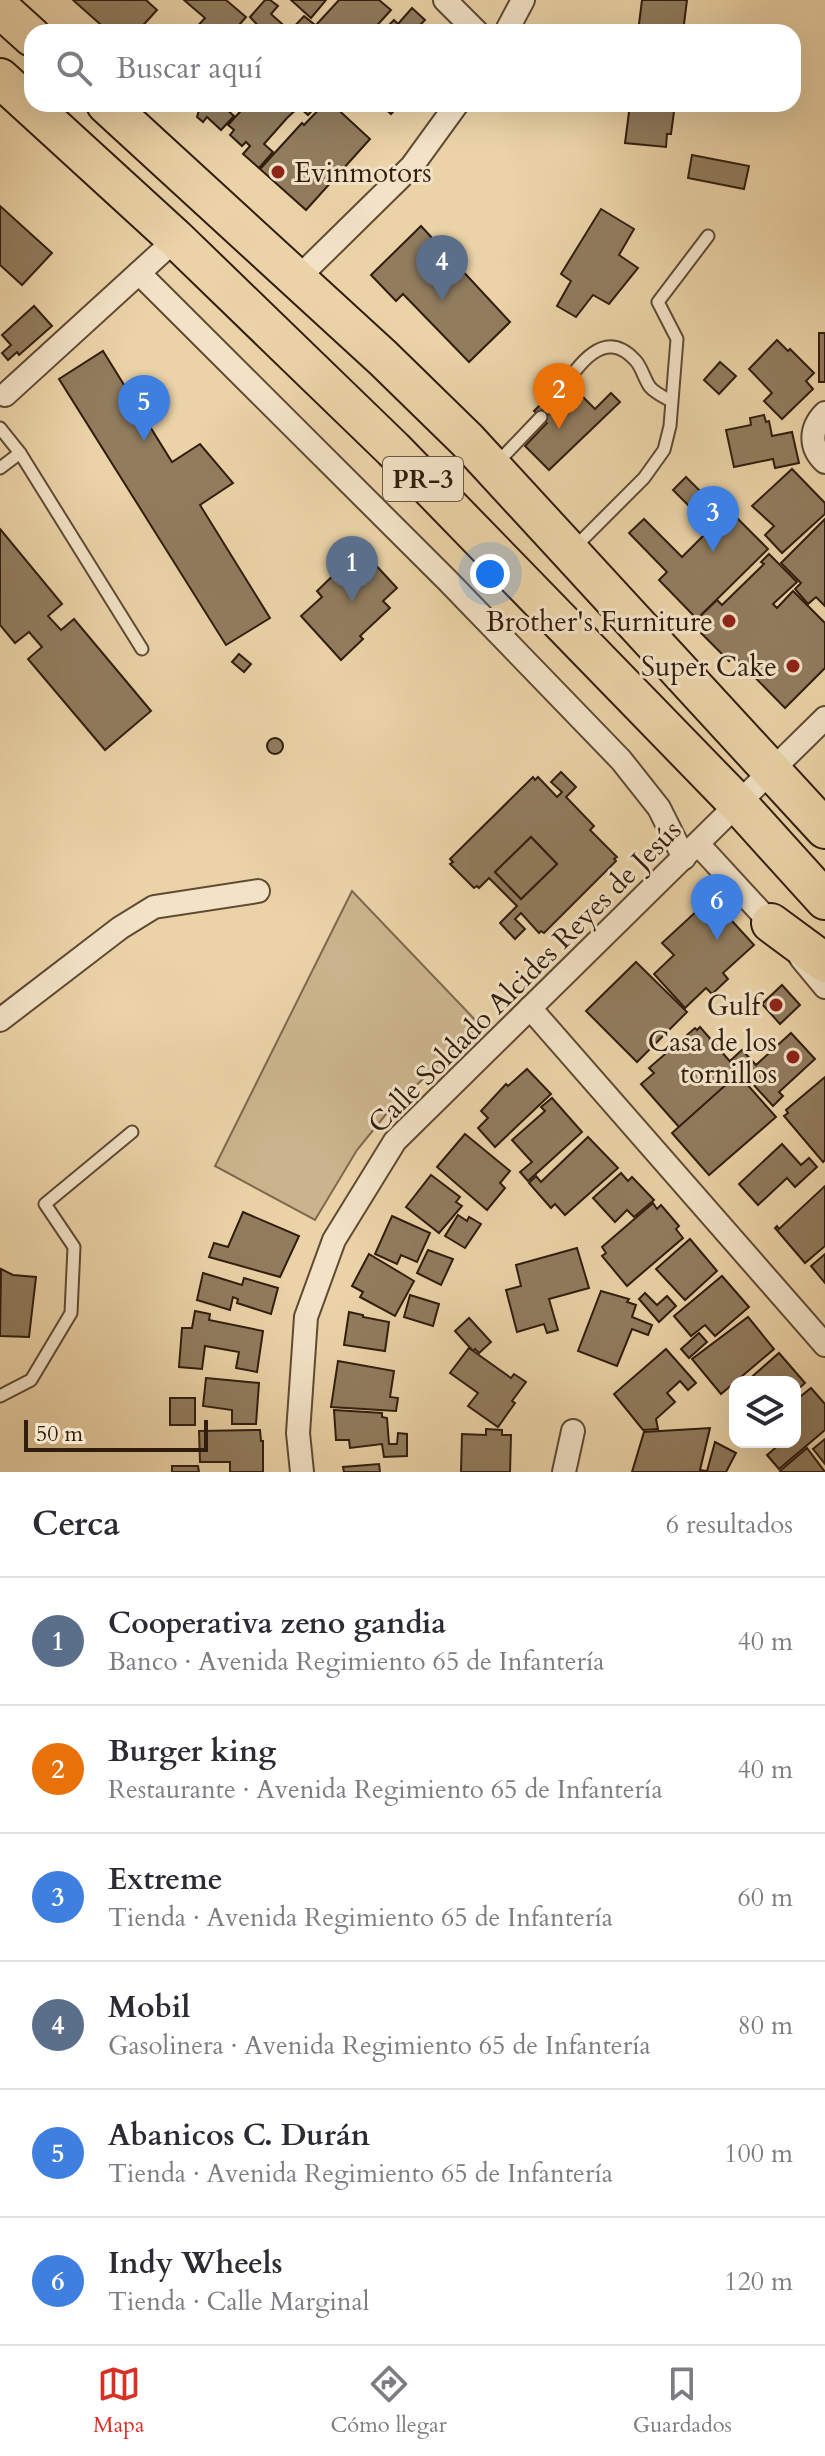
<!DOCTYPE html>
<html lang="es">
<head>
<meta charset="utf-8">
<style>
	:root { --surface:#fff; --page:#f7f7f7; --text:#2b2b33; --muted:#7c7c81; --line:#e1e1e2; --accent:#d93025 }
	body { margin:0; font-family:Cardo,serif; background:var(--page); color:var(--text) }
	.controls { position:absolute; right:24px; bottom:24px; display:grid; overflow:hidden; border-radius:16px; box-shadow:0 8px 32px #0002 }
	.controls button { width:72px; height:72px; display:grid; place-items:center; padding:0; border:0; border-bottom:2px solid var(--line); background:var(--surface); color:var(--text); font:40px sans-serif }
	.scale { position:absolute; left:24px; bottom:20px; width:184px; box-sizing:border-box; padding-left:8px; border:4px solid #301d0e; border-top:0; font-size:22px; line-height:28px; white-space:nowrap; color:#301d0e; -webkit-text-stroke:6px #f2e2c6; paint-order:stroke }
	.you { position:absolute; left:490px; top:574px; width:28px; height:28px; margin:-20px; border:6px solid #fff; border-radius:50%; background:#1a73e8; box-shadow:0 0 0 12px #1a73e833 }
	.badge { display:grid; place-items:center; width:52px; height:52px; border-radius:50%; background:var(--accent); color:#fff; font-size:26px; font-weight:700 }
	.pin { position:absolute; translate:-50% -66px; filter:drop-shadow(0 2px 4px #0008) }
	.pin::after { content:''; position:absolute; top:42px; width:28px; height:24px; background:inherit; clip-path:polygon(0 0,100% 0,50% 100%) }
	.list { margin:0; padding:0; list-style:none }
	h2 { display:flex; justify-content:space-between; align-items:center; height:104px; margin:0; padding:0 32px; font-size:34px }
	h2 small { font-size:26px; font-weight:400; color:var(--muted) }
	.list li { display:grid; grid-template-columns:52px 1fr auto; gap:24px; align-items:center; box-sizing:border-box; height:128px; padding:0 32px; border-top:2px solid var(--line) }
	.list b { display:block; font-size:30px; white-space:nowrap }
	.list p { margin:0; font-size:26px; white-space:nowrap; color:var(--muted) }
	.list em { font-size:26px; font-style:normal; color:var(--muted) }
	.icon { flex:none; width:44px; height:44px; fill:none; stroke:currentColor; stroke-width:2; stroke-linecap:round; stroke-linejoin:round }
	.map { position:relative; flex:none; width:825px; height:1472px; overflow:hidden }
	.search { position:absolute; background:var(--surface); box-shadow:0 8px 32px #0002; left:24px; right:24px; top:24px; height:88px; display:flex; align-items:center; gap:20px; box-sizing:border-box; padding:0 28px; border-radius:24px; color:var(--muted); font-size:30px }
	.sheet { height:872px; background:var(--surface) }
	nav { display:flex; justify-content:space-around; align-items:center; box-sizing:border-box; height:112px; border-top:2px solid var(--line); background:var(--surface); font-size:22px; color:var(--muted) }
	nav a { display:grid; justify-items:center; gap:4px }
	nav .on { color:var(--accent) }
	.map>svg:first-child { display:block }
</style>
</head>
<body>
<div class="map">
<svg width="825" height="1472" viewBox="0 0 825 1472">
	<rect width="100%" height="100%" fill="#ebd3a7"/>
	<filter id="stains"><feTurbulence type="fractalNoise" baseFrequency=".0025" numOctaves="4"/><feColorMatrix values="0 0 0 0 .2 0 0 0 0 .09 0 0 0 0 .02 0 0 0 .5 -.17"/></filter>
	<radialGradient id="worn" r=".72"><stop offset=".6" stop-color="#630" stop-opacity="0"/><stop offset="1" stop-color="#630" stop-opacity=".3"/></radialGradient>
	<path fill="#cbb48d" stroke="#7e684e" stroke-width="2" d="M352 891 480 1025 387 1113 357 1150 315 1220 215 1166Z"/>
	<g fill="#917c5e" stroke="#301d0e" stroke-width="2" fill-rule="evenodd">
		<path d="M73 0H146L157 10 137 32H109Z"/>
		<path d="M184 0H226L246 17 233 32H192L205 18Z"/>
		<path d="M265 0H270L278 6 271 14 290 31 304 16 315 25 309 32H264L250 17Z"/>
		<path d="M291 0H326L311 18Z"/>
		<path d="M339 0H379L391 10 371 32H323L316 25Z"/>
		<path d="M642 0H687L683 32H638Z"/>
		<path d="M412 8 425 20 413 32H382L394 20 398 24Z"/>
		<path d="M197 104H224L223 106 234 116 221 130 207 117 203 122 197 117 200 107Z"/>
		<path d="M247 104H318L308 115 299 107 287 118 264 144 273 152 259 168 243 154 250 146 246 142 242 146 230 135 234 130 228 125Z"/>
		<path d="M324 104H332L370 139 306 210 260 169 302 123 304 125Z"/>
		<path d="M384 104H383H400L391 114 382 106Z"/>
		<path d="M630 104H675L671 134H667L666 147 625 143Z"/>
		<path d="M692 155 749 166 744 189 688 178Z"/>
		<path d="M0 206 52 253 22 285 0 265Z"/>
		<path d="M601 209 634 229 619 255 638 268 609 304 593 295 576 317 557 306 571 281 561 274Z"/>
		<path d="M421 226 510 322 469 362 403 294 396 301 371 275Z"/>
		<path d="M34 306 52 326 19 355 17 352 8 360 2 353 11 345 2 335Z"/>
		<rect x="819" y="333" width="6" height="49"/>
		<path d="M777 340 788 351 790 349 814 373 806 381 813 389 782 419 764 401 772 393 749 369Z"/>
		<path d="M103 351 172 462 200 444 233 483 200 505 270 618 226 645 59 379Z"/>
		<path d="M720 362 736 376 719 394 704 380Z"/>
		<path d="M611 393 620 402 549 470 525 446 547 423 534 411 543 402 557 416 580 394 595 409Z"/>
		<path d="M764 415 766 422 769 421 772 436 792 432 799 463 775 468 773 459 734 467 726 430 751 425 750 418Z"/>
		<path d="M792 469 825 503V514L782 553 765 535 774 526 752 506Z"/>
		<path d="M686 477 724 515 729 510 768 549 697 619 659 580 667 572 629 533 644 519 682 557 711 528 673 490Z"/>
		<path d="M825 519V606L816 597 808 604 795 589 801 583 781 563Z"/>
		<path d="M0 529 62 604 48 616 61 630 74 619 151 711 105 750 28 659 42 647 29 632 15 643 0 625Z"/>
		<path d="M769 554 797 582 773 604 777 608 793 591 825 623V668L785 708 734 656 729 661 692 624 717 600 722 605 764 564 761 562Z"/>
		<path d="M371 560 397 588 383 601 390 608 360 636 363 639 341 660 301 616 322 597 317 591 347 562 357 573Z"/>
		<path d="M239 654 251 664 244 672 232 662Z"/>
		<circle cx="275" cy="746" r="8"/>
		<path d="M561 772 576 787 566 797 594 826 590 830 617 857 614 859 616 861 544 933 541 931 539 933 521 913 515 919 525 929 515 939 500 923 517 906 489 878 479 888 477 886 474 888 450 864 453 862 450 859 533 777 535 780 538 777 557 797 562 792 551 782ZM531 837 557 864 521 899 495 872Z"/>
		<path d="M531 837 557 864 521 899 495 872Z"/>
		<path d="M711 898 754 945 723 973 728 979 712 994 706 988 685 1008 654 974 674 955 662 943Z"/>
		<path d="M636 962 687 1012 637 1062 586 1011Z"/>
		<path d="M782 985 800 1005 780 1024 762 1004Z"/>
		<path d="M700 1027 740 1073 679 1127 641 1084 654 1073 649 1068 695 1028 697 1030Z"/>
		<path d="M791 1033 815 1059 779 1092 783 1096 773 1106 731 1060 742 1050 756 1065Z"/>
		<path d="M527 1069 551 1094 495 1147 478 1128 488 1118 481 1111 506 1084 508 1086Z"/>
		<path d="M738 1074 776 1117 709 1175 672 1133Z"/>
		<path d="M825 1077V1160L823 1162 784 1116 788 1113 786 1110Z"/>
		<path d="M552 1098 582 1132 528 1181 520 1172 532 1162 512 1140 545 1111 541 1107Z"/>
		<path d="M465 1134 510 1171 500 1183 505 1188 487 1210 437 1167Z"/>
		<path d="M588 1137 618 1168 565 1215 555 1204 551 1208 529 1183 536 1176 541 1182Z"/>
		<path d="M782 1144 801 1165 809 1158 817 1167 795 1187 787 1178 758 1205 739 1184Z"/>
		<path d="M621 1173 628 1181 632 1177 654 1200 634 1217 627 1210 615 1222 593 1198Z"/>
		<path d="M431 1175 460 1197 456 1202 462 1206 439 1233 406 1207Z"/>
		<path d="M825 1186V1246L805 1263 775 1228 777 1226 779 1229Z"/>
		<path d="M653 1203 657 1209 661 1205 679 1226 676 1229 683 1238 627 1286 602 1256 606 1253 602 1247Z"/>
		<path d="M243 1212 299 1236 280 1277 209 1257 214 1243 228 1247Z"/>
		<path d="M458 1215 467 1221 469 1217 481 1224 465 1248 445 1236Z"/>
		<path d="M392 1216 430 1233 417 1262 401 1255 397 1264 375 1254Z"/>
		<path d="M690 1239 717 1271 685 1300 656 1269Z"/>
		<path d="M577 1248 589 1288 549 1299 558 1330 547 1333 544 1324 517 1332 506 1290 521 1286 516 1265Z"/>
		<path d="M428 1250 453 1259 441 1285 417 1273Z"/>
		<path d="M369 1254 414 1281 395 1316 360 1297 363 1292 352 1286Z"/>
		<path d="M825 1254V1283L811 1266Z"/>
		<path d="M1 1269 13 1275 36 1277 29 1337 0 1336Z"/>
		<path d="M203 1273 242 1285 244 1278 278 1288 271 1314 237 1303 238 1299 233 1297 230 1310 197 1300Z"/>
		<path d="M722 1276 749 1307 715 1336 705 1325 691 1336 674 1316Z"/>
		<path d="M601 1291 629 1299 627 1302 636 1305 632 1317 652 1325 648 1335 632 1329 617 1366 578 1351Z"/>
		<path d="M645 1293 657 1305 667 1296 676 1306 659 1322 639 1299Z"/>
		<path d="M410 1295 439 1304 433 1326 404 1317Z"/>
		<path d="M195 1311 210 1314 209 1320 263 1331 257 1372 236 1368 239 1352 205 1346 202 1369 179 1367 182 1328H192Z"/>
		<path d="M349 1312 363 1315V1317L389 1322 385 1351 344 1345Z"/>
		<path d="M748 1317 774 1349 721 1394 692 1359Z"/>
		<path d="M469 1318 491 1342 479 1353 475 1349 473 1351 455 1331Z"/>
		<path d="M699 1333 707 1342 689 1358 681 1349Z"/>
		<path d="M469 1348 511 1378 514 1374 526 1382 512 1401 515 1403 498 1427 468 1406 478 1393 450 1373Z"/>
		<path d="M666 1349 696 1383 688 1390 680 1381 667 1393 675 1402 656 1419 658 1429 643 1430 614 1394Z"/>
		<path d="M779 1353 805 1383 795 1392V1382H746Z"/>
		<path d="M338 1361 394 1371 390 1397 398 1398 396 1411 331 1407Z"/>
		<path d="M206 1378 259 1383 256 1424H232V1410L203 1406Z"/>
		<path d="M811 1388 825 1404V1430L779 1469 767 1455 780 1444 779 1442H795V1401Z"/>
		<rect x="170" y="1398" width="25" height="27"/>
		<path d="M334 1410 382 1413V1417L387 1418 389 1444H397L398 1433 407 1434V1456L384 1457 382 1444 350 1448 349 1440H336Z"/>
		<path d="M710 1428 700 1470 707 1471 715 1442 736 1453 726 1472H632L644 1432Z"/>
		<path d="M486 1429 502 1430V1435H511L510 1472H461L462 1434 486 1435Z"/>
		<path d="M260 1430 261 1441H263V1472H230V1462H200L199 1431Z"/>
		<path d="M825 1439V1464L813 1449Z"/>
		<path d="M807 1448 825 1472H781L780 1471Z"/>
		<path d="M379 1464 380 1472H344L343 1467Z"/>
		<path d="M172 1466H198L199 1472H172Z"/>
	</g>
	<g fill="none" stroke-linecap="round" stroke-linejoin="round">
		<g stroke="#5f4a34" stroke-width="15">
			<g id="service">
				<path d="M549 408C569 382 598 320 635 360 642 367 644 379 650 387 655 393 664 397 671 401"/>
				<path d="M0 428 20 453"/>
				<path d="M497 463 541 417"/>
				<path d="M0 468 20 453 142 649"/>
				<path d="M573 549 644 478 664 450 670 426 677 339 658 302 708 236"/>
				<path d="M0 1396 31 1380 71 1313 74 1247 45 1204 132 1132"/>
			</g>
		</g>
		<g stroke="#5f4a34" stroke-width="26">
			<g id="minor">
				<path d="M445 0 477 32"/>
				<path d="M506 32 523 0"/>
				<path d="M139 273 447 580 621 760 659 808 684 858"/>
				<path d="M297 279 412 166 457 104"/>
				<path d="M5 395 176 239"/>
				<path d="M825 413C810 428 809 447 825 462"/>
				<path d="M698 844 779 932"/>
				<path d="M801 958 825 987"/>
				<path d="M530 1008 825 1345"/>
				<path d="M0 1020 120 928 154 907 258 891"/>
				<path d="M302 1472 298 1433 306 1317 334 1240 395 1141 825 718"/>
				<path d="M564 1472 573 1431"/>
			</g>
		</g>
		<g stroke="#301d0e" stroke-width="42">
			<g id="trunk">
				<path d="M0 8 32 37"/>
				<path d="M0 78 176 239 393 449 739 805 825 900"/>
				<path d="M106 104 383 358 467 440 825 829"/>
				<path d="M771 923 825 963"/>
			</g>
		</g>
		<use href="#service" stroke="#f2e2c6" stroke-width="11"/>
		<use href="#minor" stroke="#f2e2c6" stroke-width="22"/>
		<use href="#trunk" stroke="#ebd3a7" stroke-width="38"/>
	</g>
	<g fill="#8f2418" stroke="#f2e2c6" stroke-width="3">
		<circle cx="278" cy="172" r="8"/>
		<circle cx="729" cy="621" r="8"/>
		<circle cx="793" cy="666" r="8"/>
		<circle cx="776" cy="1005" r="8"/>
		<circle cx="793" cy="1057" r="8"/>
	</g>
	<g text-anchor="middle" stroke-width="6" stroke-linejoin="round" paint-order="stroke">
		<rect fill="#f2e2c6" stroke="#6a5845" stroke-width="2" x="383" y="457" width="80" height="44" rx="6"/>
		<g font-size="26" font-weight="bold" fill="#301d0e">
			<text x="423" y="488">PR-3</text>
		</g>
		<g font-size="28" fill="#301d0e" stroke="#f2e2c6" text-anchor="end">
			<text x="294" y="182" text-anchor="start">Evinmotors</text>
			<text x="713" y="631">Brother's Furniture</text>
			<text x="777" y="676">Super Cake</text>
			<text x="760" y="1015">Gulf</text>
			<text x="777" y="1051">Casa de los<tspan x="777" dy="32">tornillos</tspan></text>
		</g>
		<g font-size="28" fill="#301d0e" stroke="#f2e2c6">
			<text transform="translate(524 976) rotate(-45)" y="10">Calle Soldado Alcides Reyes de Jesús</text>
		</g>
	</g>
	<rect width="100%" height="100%" filter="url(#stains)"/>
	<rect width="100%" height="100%" fill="url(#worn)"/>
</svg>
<div class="controls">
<button><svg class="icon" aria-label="layers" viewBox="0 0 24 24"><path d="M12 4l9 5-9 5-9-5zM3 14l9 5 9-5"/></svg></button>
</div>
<div class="scale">50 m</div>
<div class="you"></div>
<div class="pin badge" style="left:352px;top:602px;background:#5c6f8a">1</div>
<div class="pin badge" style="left:559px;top:429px;background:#e8710a">2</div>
<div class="pin badge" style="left:713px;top:552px;background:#3f7fe0">3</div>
<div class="pin badge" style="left:442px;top:301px;background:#5c6f8a">4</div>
<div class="pin badge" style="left:144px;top:441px;background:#3f7fe0">5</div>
<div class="pin badge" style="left:717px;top:940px;background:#3f7fe0">6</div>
<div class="search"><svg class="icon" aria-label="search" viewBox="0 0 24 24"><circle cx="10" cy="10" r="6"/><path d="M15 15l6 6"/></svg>Buscar aquí</div>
</div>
<section class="sheet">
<h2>Cerca<small>6 resultados</small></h2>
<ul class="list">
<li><span class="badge" style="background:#5c6f8a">1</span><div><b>Cooperativa zeno gandia</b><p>Banco · Avenida Regimiento 65 de Infantería</p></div><em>40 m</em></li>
<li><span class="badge" style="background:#e8710a">2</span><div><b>Burger king</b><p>Restaurante · Avenida Regimiento 65 de Infantería</p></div><em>40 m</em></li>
<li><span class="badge" style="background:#3f7fe0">3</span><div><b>Extreme</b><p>Tienda · Avenida Regimiento 65 de Infantería</p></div><em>60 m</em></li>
<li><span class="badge" style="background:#5c6f8a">4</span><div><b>Mobil</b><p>Gasolinera · Avenida Regimiento 65 de Infantería</p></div><em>80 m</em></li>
<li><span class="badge" style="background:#3f7fe0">5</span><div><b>Abanicos C. Durán</b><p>Tienda · Avenida Regimiento 65 de Infantería</p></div><em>100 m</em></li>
<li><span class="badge" style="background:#3f7fe0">6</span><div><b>Indy Wheels</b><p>Tienda · Calle Marginal</p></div><em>120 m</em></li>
</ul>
</section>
<nav>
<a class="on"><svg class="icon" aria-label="map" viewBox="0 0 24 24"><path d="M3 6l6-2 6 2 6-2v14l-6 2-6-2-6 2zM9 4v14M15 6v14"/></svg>Mapa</a>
<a><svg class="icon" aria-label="directions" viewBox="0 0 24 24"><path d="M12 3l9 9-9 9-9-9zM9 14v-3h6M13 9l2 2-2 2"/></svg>Cómo llegar</a>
<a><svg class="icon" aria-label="saved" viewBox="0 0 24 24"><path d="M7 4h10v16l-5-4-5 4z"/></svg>Guardados</a>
</nav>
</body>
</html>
